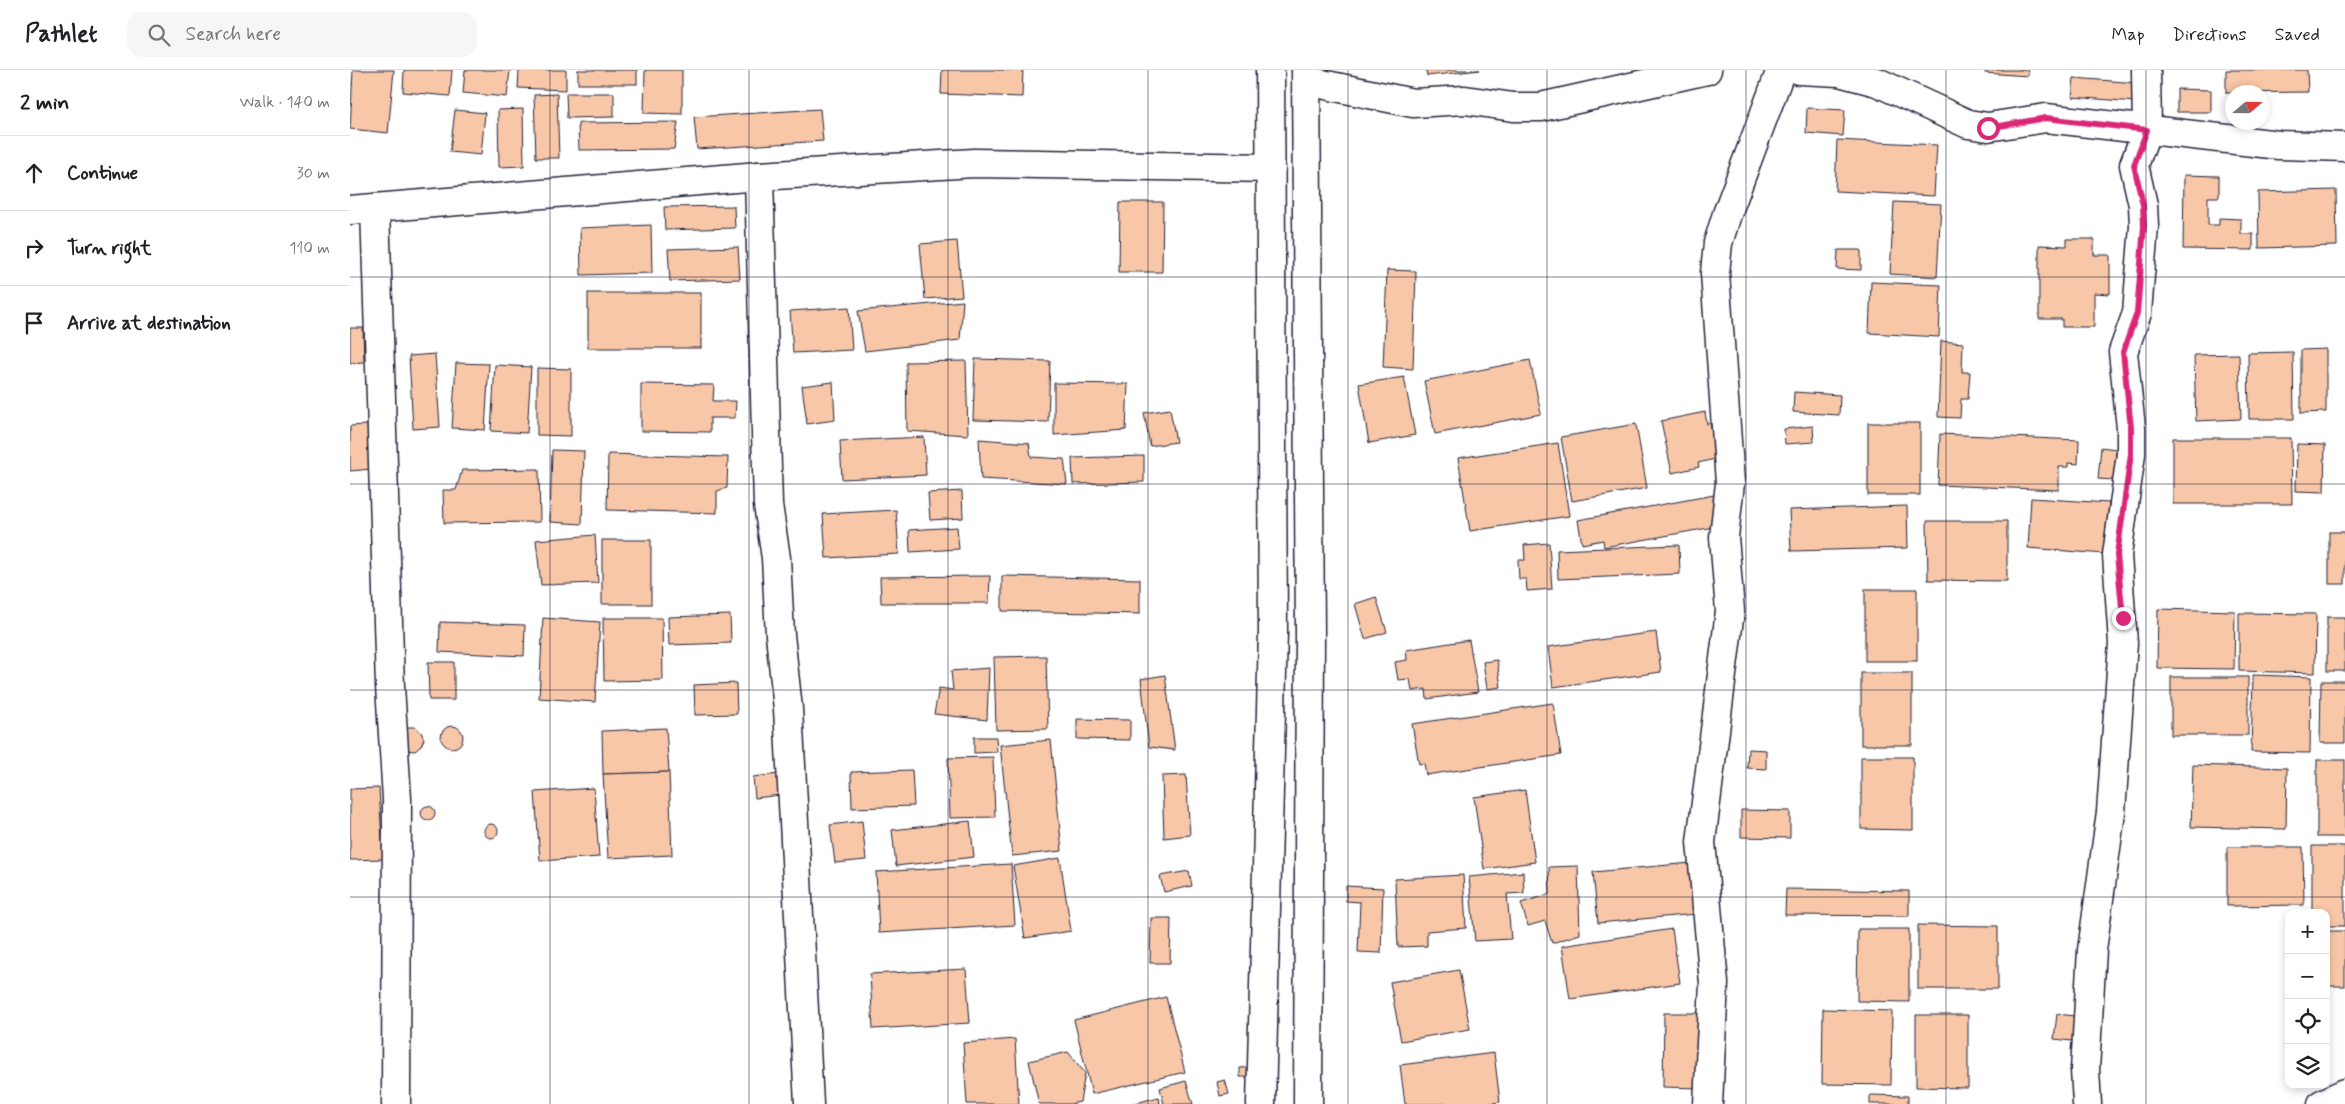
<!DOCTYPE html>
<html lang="en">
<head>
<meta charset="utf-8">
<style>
	:root { --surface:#fff; --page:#f6f6f6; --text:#202124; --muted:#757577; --line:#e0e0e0 }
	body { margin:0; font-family:Mynerve,sans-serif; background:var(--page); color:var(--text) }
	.controls { position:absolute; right:15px; bottom:15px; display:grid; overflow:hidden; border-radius:10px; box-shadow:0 2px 8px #0003 }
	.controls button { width:45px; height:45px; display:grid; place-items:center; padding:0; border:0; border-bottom:1px solid var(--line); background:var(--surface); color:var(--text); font:25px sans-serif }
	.compass { position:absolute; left:1875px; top:15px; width:45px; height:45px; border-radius:50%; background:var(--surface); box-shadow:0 2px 8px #0003; rotate:70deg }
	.stop { position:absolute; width:15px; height:15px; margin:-11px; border:4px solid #db2777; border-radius:50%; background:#fff }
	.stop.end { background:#db2777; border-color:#fff; box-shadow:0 1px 5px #0008 }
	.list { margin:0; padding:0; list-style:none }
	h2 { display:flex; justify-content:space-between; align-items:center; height:65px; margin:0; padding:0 20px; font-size:21px }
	h2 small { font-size:16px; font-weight:400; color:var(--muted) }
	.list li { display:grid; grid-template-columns:32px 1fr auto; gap:15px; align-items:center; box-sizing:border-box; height:75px; padding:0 20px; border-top:1px solid var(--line) }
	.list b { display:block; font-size:19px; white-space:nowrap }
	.list em { font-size:16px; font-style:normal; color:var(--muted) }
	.icon { flex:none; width:28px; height:28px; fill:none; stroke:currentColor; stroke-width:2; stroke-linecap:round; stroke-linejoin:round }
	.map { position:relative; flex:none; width:1995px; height:1034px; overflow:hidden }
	header { display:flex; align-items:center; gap:30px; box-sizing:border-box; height:70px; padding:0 25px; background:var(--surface); border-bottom:1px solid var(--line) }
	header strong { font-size:24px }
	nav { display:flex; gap:28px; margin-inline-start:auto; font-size:18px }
	.search { width:350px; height:45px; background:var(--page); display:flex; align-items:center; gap:12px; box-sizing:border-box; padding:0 18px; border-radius:15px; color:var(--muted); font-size:19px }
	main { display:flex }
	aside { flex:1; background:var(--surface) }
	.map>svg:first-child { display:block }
</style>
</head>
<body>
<header>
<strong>Pathlet</strong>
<div class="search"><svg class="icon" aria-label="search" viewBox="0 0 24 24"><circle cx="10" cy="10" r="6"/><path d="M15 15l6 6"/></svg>Search here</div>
<nav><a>Map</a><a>Directions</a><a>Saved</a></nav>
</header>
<main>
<aside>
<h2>2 min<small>Walk · 140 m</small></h2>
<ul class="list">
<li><svg class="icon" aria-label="ahead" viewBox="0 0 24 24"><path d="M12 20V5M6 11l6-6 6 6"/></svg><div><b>Continue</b></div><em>30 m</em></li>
<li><svg class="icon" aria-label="right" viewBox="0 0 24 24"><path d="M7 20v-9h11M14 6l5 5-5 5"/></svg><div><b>Turn right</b></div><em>110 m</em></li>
<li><svg class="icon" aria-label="arrive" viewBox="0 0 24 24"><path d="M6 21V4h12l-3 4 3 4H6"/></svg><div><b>Arrive at destination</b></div></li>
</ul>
</aside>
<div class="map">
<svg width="1995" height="1034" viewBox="0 0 1995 1034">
	<rect width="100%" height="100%" fill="#fff"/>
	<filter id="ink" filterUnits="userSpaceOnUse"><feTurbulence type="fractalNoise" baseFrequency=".02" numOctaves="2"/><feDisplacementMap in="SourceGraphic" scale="10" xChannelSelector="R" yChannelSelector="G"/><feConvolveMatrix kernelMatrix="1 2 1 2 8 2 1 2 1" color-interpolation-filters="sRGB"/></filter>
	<g filter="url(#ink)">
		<g fill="#f7c7a7" stroke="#22223b">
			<path d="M3 0H44L38 63 0 59Z"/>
			<path d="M54 0H102L100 26 53 22Z"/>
			<path d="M115 0H160L157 27 113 23Z"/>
			<path d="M169 0H216V20L168 18Z"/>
			<rect x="228" y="0" width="59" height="14"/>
			<path d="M295 0H332V44L294 43Z"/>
			<path d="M592 0H673L672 27 591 24Z"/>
			<path d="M1076 0H1130L1077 6Z"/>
			<path d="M1635 0H1678V6L1635 3Z"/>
			<path d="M1876 0H1957L1958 22 1876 23Z"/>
			<path d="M1724 8 1787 13 1786 32 1722 27Z"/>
			<path d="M1827 19 1861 20V42H1827Z"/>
			<path d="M216 23H264V47L217 48Z"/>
			<path d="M207 24 209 88H186L184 25Z"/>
			<path d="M1457 38 1495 40 1493 66 1456 63Z"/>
			<path d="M173 39 174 96 149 97 148 40Z"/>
			<path d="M470 39 473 71 347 79 344 47Z"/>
			<path d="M105 40 135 43 131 85 100 82Z"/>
			<path d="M328 52 324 79 229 80 228 53Z"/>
			<path d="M1487 70 1587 75 1584 126 1485 121Z"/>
			<path d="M1834 105 1869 106V127H1858V155H1869V148L1891 149V164H1903V180L1833 179Z"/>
			<path d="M1986 120 1987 176 1909 178 1908 122Z"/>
			<path d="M770 132H813L812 202H769Z"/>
			<path d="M1544 132 1591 134 1587 207 1540 204Z"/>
			<path d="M384 136 385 158 315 160 314 137Z"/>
			<path d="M301 155 302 203 231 205 230 158Z"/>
			<path d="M1717 169H1744V185H1760V224L1744 223V257H1712V249H1689V175L1717 176Z"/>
			<path d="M607 171 612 226 575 229 570 174Z"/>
			<path d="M388 177 390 209 320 211 318 179Z"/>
			<path d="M1488 180H1511V200L1487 199Z"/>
			<path d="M1037 200 1066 201 1063 299 1033 297Z"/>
			<path d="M1521 212 1591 215 1589 267 1519 263Z"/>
			<rect x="238" y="223" width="113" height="55"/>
			<path d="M613 231 610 270 515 281 508 241Z"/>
			<path d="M499 237 502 280 443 283 440 241Z"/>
			<path d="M0 258H13L14 292 0 293Z"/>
			<path d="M1591 271 1613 273 1612 302H1620L1618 329H1611L1610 348 1588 347Z"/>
			<path d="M1976 279V342L1951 343V280Z"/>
			<path d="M1943 282 1944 349H1899L1898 283Z"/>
			<path d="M85 284 90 357 63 359 59 286Z"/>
			<path d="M1889 284 1891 349 1846 351 1844 285Z"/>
			<path d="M625 289 700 291 698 352 623 350Z"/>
			<path d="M1180 290 1191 344 1085 364 1074 311Z"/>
			<path d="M616 291 618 365 557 361 556 292Z"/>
			<path d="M106 293 139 294 135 360 102 358Z"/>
			<path d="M145 295 181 297 177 363 141 361Z"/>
			<path d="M187 298 221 299V366L187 365Z"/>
			<path d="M1054 307 1065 365 1019 373 1009 314Z"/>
			<path d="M483 312 485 350 457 354 452 316Z"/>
			<path d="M704 313 778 314 776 360 704 365Z"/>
			<path d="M291 314 364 315 363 331H386L385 348H360V362L291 361Z"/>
			<path d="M1444 322 1490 325 1489 345 1443 342Z"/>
			<path d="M820 339 826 372 800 376 794 343Z"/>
			<path d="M1355 342 1357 354 1360 353 1366 383H1363L1365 389 1348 393 1349 397 1322 403 1311 351Z"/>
			<rect x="1518" y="353" width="52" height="72"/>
			<path d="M1286 354 1297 418 1222 431 1211 367Z"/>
			<path d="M17 355 22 399 0 401V356Z"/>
			<path d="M1463 356 1464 372 1435 374 1434 359Z"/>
			<path d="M1590 364 1729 370 1728 394 1718 393V397H1709V420L1588 415Z"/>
			<path d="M574 367 576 405 492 409 490 371Z"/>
			<path d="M1823 368H1941L1942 434H1823Z"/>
			<path d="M629 369 679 373 681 387 714 389 717 414 631 409Z"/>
			<path d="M1208 373 1219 446 1120 461 1108 388Z"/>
			<path d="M1947 374 1975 375 1974 422 1946 421Z"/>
			<path d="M1751 377 1766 379 1764 410 1748 409Z"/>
			<path d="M202 380 234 381 232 454 200 452Z"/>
			<path d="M258 384 378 387 377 418 367 421V443L257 440Z"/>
			<path d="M794 386V412L723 414 722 388Z"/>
			<path d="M189 399 190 452 94 453 93 420H106L112 400Z"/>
			<path d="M612 421 613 448 580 450 578 423Z"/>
			<path d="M1364 425 1369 456 1254 477 1253 470 1232 474 1228 450Z"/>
			<path d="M1681 428 1759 433 1755 484 1678 478Z"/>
			<path d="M1557 436 1558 478 1441 481 1439 440Z"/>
			<path d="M546 440 549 484 476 488 473 444Z"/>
			<path d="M1577 451H1657V511L1578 510Z"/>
			<path d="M607 457 609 479 560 482 559 460Z"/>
			<rect x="1979" y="462" width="16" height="52"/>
			<path d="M245 465 248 513 191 515 186 470Z"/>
			<rect x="252" y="470" width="49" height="64"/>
			<path d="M1199 473 1202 519 1177 521 1176 509H1169L1168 490H1175L1174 475Z"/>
			<path d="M1329 475 1330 504 1208 509 1207 480Z"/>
			<path d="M640 506 639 533H531L530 507Z"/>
			<path d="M652 506 790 509V544L652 541Z"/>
			<rect x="1515" y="519" width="52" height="72"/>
			<path d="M1026 527 1037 562 1015 569 1005 534Z"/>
			<path d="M1808 539 1885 541 1884 599 1807 598Z"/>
			<path d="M1889 543 1966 544 1965 603 1889 601Z"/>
			<path d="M380 545 381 573 319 575 318 547Z"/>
			<rect x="1977" y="547" width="18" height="54"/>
			<path d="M193 548 250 552 245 632 189 628Z"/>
			<path d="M253 548H312L313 610 254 611Z"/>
			<path d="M90 552 175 555 174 586 89 582Z"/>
			<path d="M1306 562 1311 602 1203 617 1198 577Z"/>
			<path d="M1119 570 1128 622 1077 629 1076 619 1062 621 1060 609 1048 610 1045 592 1057 590 1056 580Z"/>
			<path d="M696 586 698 659 646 660 644 587Z"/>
			<path d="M1147 590 1151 617 1137 619 1133 592Z"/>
			<path d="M78 592H104V630H79Z"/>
			<path d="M639 598 637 650 584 644 589 618 603 620 601 601Z"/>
			<rect x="1511" y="603" width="51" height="72"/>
			<path d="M815 605 825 680 799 677 791 609Z"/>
			<path d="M1903 605 1961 607 1960 683 1901 682Z"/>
			<rect x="1821" y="607" width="77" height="58"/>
			<path d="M1971 611H1995V673H1970Z"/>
			<path d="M386 613 387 644 345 645 344 615Z"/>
			<path d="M1203 633 1211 685 1076 705 1074 693 1069 694 1062 654Z"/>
			<path d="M727 649 780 650V670L727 669Z"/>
			<circle cx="102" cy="667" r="11"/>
			<path d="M58 657H65L71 662 74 669 71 676 65 681 57 680 52 661Z"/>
			<path d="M316 658 319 702 253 704 252 661Z"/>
			<path d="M624 667H646L647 682 624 683Z"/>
			<path d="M701 670 712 781 662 786 650 675Z"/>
			<path d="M1398 679 1416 680V699L1397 698Z"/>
			<path d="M643 687 645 747 600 748 598 688Z"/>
			<path d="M1511 687H1563V760L1511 759Z"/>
			<rect x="1967" y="690" width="28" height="77"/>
			<path d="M1843 695 1937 698 1936 759 1841 757Z"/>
			<path d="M562 700 564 736 502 738 501 702Z"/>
			<path d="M319 702 322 785 258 788 253 704Z"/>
			<path d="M429 704 431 725 405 728 403 707Z"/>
			<path d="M836 705 840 765 814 768 812 706Z"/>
			<path d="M29 718 33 789 0 790V719Z"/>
			<path d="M244 718 249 787 190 791 185 722Z"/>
			<path d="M1175 720 1185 792 1134 799 1124 727Z"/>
			<circle cx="78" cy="743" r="7"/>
			<path d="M1391 740 1440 741V768L1391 767Z"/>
			<path d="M512 751 516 790 485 793 480 755Z"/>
			<path d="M620 751 624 787 546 796 542 760Z"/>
			<circle cx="141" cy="761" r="7"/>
			<path d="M1962 776H1995V856H1976V843H1962Z"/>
			<path d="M1877 777H1953L1954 835 1877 836Z"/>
			<path d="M710 788 721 861 675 868 663 796Z"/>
			<path d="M1341 793 1346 844 1248 853 1243 802Z"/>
			<path d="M661 794 665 855 529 863 526 802Z"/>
			<path d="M1228 796 1230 864 1202 873 1195 851 1178 856 1171 833 1200 824 1199 797Z"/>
			<path d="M839 801 842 816 814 822 810 806Z"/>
			<path d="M1173 802 1174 823 1157 824 1161 869 1125 871 1119 807Z"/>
			<path d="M1113 805 1116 858 1077 861V876L1048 877 1045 809Z"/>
			<path d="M996 816 1033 818 1031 883 1008 882 1010 832 996 831Z"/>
			<path d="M1436 819 1559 821V846L1435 845Z"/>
			<path d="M801 848H821L820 893H800Z"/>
			<path d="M1568 855 1648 856V919H1568Z"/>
			<path d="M1322 859 1330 913 1220 929 1212 876Z"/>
			<path d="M1508 859H1559V932L1507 931Z"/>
			<rect x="1976" y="861" width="19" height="55"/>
			<path d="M616 899 620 953 523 959 520 904Z"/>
			<path d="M1109 900 1120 959 1051 971 1040 912Z"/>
			<path d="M816 927 835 1002 742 1024 724 950Z"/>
			<path d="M1473 939 1542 941 1541 1015 1472 1014Z"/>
			<path d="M1314 943H1350L1349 1018 1313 1017Z"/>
			<path d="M1707 944 1725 946 1731 972 1704 969Z"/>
			<path d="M1566 945H1618V1018L1566 1017Z"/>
			<path d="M665 969 669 1034H617L613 973Z"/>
			<path d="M718 982 735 1003 730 1032 720 1034H689L679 991Z"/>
			<path d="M1144 983 1150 1032 1132 1034H1055L1050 995Z"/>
			<path d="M909 997V1007H890V998Z"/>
			<path d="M875 1010 879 1024 870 1026 867 1012Z"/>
			<path d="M836 1011 843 1034H814L810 1018Z"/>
			<path d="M1520 1025 1558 1026V1034H1520Z"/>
			<path d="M809 1027 810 1034H781Z"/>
		</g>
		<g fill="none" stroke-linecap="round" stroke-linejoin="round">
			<g stroke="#22223b" stroke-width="31">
				<g id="minor">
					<path d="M1449 0 1489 2 1527 12 1618 54 1638 57 1696 48 1929 75 1995 77"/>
					<path d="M957 11 1063 33 1115 30 1163 37H1191L1357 0"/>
					<path d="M409 106 418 435 426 488 430 565 438 639 459 1034"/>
					<path d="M25 138 40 616 47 729 46 1034"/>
					<path d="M0 140 409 106 624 93 921 98"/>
					<path d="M1358 1034 1364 913 1351 772 1380 541 1374 467 1380 413 1365 203 1368 173 1377 144 1431 0"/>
					<path d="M1737 1034 1735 1000 1742 880 1761 742 1773 573 1767 485 1781 384V358L1773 282 1787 243 1794 156 1793 135 1784 95 1797 60 1796 0"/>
					<path d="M1972 1034 1995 1023"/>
				</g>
			</g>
			<g stroke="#22223b" stroke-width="31">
				<g id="major">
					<path d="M956 0 960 563 958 1034"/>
					<path d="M911 1034 923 562 920 0"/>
				</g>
			</g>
			<use href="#minor" stroke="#fff" stroke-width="28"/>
			<use href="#major" stroke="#fff" stroke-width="28"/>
		</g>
	</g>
	<g fill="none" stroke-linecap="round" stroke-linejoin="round" filter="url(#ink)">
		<path stroke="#db2777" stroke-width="6" d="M1638 58 1696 48 1797 60 1784 95 1793 135 1794 156 1787 243 1773 282 1781 358V384L1767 485 1773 548"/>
	</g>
	<path fill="none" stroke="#22223b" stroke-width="1" stroke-opacity="0.55" d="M200 0V1034M399 0V1034M598 0V1034M798 0V1034M998 0V1034M1197 0V1034M1396 0V1034M1596 0V1034M1796 0V1034M0 207H1995M0 414H1995M0 620H1995M0 827H1995"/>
</svg>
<div class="controls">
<button>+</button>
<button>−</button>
<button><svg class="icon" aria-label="locate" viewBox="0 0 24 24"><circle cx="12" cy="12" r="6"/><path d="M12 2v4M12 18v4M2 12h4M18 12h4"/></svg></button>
<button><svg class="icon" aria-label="layers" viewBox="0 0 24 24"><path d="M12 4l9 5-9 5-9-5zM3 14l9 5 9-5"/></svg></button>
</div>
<svg class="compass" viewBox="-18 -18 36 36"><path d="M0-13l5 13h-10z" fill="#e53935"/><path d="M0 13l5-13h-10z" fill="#757577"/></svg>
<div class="stop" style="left:1638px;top:58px"></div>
<div class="stop end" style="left:1773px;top:548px"></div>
</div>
</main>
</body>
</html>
